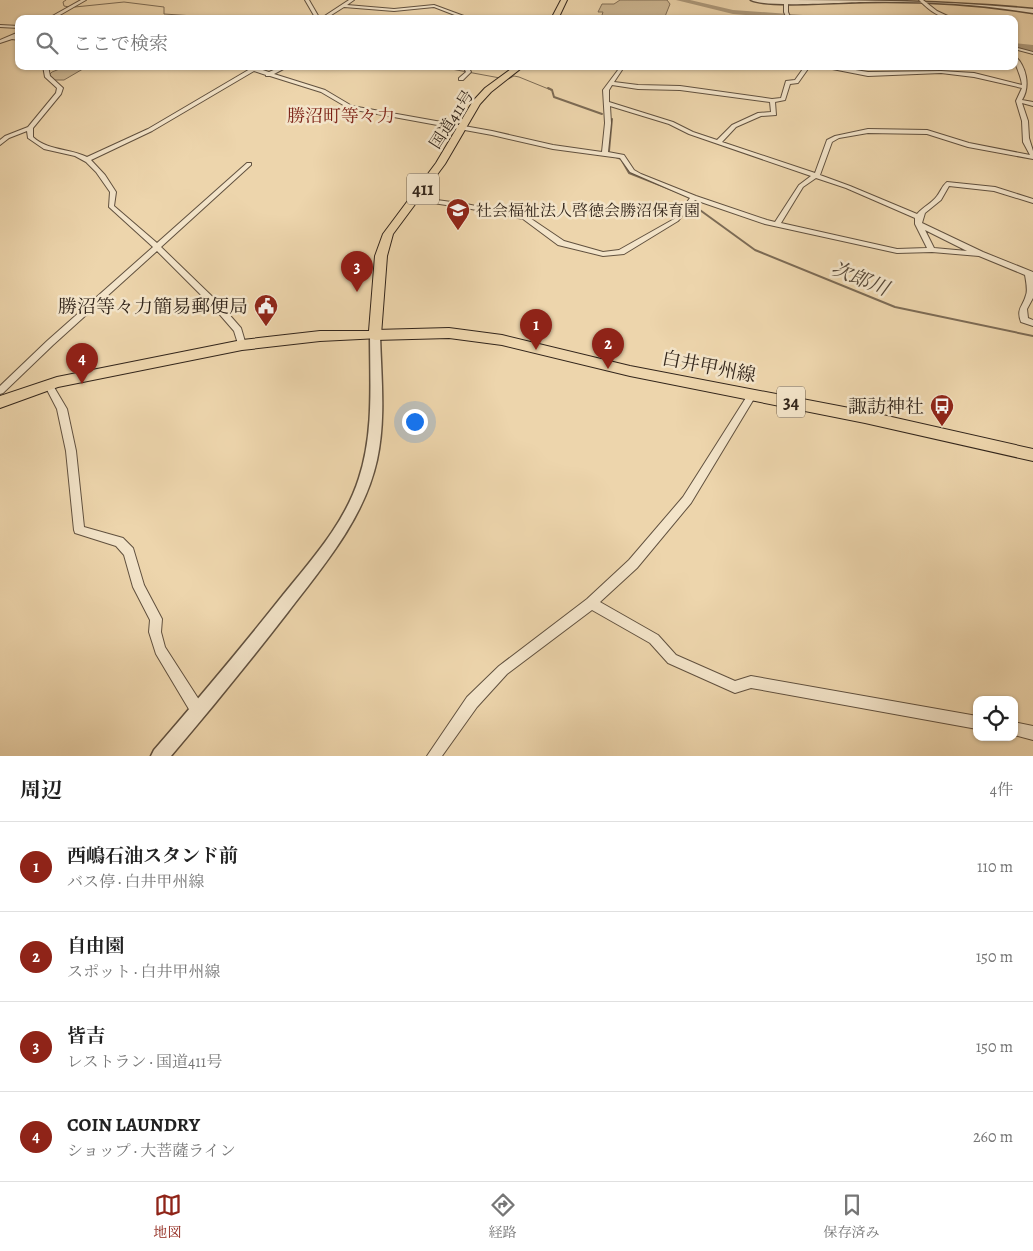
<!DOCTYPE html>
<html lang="ja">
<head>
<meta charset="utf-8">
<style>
	:root { --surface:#fff; --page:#f2f2f2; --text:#222; --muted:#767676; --line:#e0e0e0; --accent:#8f2418 }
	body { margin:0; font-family:Alegreya,"Noto Serif JP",serif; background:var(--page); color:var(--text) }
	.controls { position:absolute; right:15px; bottom:15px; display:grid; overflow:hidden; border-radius:10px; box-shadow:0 1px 4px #0004 }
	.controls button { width:45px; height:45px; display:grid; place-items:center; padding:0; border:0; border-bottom:1px solid var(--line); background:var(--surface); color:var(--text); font:25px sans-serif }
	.you { position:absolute; left:414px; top:421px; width:18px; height:18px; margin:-12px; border:4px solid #fff; border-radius:50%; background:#1a73e8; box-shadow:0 0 0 8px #1a73e833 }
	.badge { display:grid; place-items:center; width:32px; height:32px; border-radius:50%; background:var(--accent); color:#fff; font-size:16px; font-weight:700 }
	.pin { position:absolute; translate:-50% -41px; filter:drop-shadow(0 1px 2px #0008) }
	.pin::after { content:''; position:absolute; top:26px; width:18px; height:15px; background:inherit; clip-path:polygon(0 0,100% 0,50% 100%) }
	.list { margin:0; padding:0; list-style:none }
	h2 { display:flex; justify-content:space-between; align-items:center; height:65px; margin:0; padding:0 20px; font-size:21px }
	h2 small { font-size:16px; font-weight:400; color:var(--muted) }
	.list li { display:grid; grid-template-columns:32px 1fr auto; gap:15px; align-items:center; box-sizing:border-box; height:90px; padding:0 20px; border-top:1px solid var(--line) }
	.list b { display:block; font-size:19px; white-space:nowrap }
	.list p { margin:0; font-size:16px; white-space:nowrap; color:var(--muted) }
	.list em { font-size:16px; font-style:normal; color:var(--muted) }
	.icon { flex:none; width:28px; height:28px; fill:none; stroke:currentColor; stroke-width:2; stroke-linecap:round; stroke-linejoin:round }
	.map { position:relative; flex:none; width:1033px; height:756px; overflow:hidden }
	.search { position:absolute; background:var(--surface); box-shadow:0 1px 4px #0004; left:15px; right:15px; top:15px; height:55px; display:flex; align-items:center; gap:12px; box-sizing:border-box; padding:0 18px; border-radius:10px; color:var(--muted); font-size:19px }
	.sheet { height:425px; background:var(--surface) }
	nav { display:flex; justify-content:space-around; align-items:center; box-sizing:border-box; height:70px; border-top:1px solid var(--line); background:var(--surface); font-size:14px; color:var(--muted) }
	nav a { display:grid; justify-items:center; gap:2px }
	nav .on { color:var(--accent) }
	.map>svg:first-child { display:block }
</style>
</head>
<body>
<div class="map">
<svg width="1033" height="756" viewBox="0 0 1033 756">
	<rect width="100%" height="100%" fill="#edd5ac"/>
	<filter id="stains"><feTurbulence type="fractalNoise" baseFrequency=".004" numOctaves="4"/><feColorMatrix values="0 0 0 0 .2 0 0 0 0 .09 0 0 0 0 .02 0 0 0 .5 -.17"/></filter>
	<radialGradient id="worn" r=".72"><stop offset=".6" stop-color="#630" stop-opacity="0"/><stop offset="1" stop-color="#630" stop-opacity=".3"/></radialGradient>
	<g fill="#cdb793" stroke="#806e57">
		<path d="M620 0H667L670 4 664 19 631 16 628 19 601 18 603 12H598L602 4H614Z"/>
		<path d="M67 66H88L64 80H55L49 75 52 72Z"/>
	</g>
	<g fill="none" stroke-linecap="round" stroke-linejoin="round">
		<g stroke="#7c6b55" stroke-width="1">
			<path d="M66 0 63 2 64 6 69 7"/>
			<path d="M75 7 124 2 164 7V14L194 16"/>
			<path d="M193 18 196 16"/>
			<path d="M435 66 500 78"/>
			<path d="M508 79 514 76 519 77 551 90"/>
		</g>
		<g stroke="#7c6b55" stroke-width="2">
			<path d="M548 88 552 90 554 97 602 114"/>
			<path d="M609 151 612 119"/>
			<path d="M616 157 621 159 629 173 685 195"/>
			<path d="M693 205 755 250 895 307 1033 336"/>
		</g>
		<g fill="#ad997b" fill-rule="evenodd">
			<path d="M676 0H690L733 10 830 17 834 19H793L733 14Z"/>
			<path d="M1014 43 1033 45V51L1014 49Z"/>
		</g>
		<g stroke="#61513f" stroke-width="2">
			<g id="minor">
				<path d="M81 0H86L53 19H47Z"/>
				<path d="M305 0H309L320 19 349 0H354L347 5 394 9 434 5 472 19H465L434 7 394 11 344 7 325 19H316Z"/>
				<path d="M784 0H788V12L791 19H787L784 12Z"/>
				<path d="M919 0H923L937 11 954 19C940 19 929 10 919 0Z"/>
				<path d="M0 25 19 26V28L0 27Z"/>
				<path d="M19 32V35L16 37H19V40L12 39 0 43V40Z"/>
				<path d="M1014 47 1033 52V54L1014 49Z"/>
				<path d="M1014 55C1026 65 1031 86 1022 100L1033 102V106L1022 103 1028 121 1029 138 1033 151V159L968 147 927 134 868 133 839 138 832 142 820 175 850 186 917 214C923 207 932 203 937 196 941 191 942 186 947 182L995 187 1033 199V203L994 191 949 186 941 200 925 213 922 223 983 252 1033 272V298L1027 309 1028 318 1033 320V326L1021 322C1016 308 1023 307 1026 295 1028 290 1026 281 1025 275L979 256 932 252 897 253 765 224 695 200 678 221 624 254 603 256 558 245 523 219 466 208 413 200V198L415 197 466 204 527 216 564 241 603 252 619 250 674 219 690 198 630 172 620 158 553 149 492 135 350 109 321 92 270 76H266V75L254 71 152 131 91 160 105 175 116 192 114 206 157 243 247 163H251V165L161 247 220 304 241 328 246 345 245 347H239L234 331 214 308 157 251 53 345 3 393 0 394V386L47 341 153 247 109 207 110 192 96 172 86 162 75 156 44 149 28 138 27 131 9 138 0 145V140L5 136 28 127 56 93 57 88 45 77 43 66H48L50 76 63 88 61 94 33 128V137C48 151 69 148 87 157L148 129 250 69 242 66H250L269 72 283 66H289L274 74 325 90 352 106 492 131 553 145 602 152 605 123 603 90 618 70V66H622V70L614 82 638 85 680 86 772 99 781 98 786 81 795 80 805 66H810L798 83 790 84 785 100 775 102 776 115 761 116 736 127 722 142 815 173 827 140 835 136 868 129 927 130 969 143 1030 155 1023 142 1022 121 1016 101 1022 88 974 77 941 73 868 76 817 66H830L868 72 941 71 974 73 1022 85C1021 74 1014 65 1014 55ZM612 85 638 89 680 90 770 102 771 112 758 113 732 125 717 140 693 132 673 122 609 102V90ZM610 106 669 124 689 134 811 176 799 185 775 222 767 220 696 196 641 174 634 170 624 155 608 152 611 123ZM816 178 846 188 915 218V224L927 248 897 249 781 223 803 187ZM925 230 967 251 934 248Z"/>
				<path d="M465 66H471L469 68 471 72 463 80H459V78L466 72 464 68Z"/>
				<path d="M48 381 51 382 67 409 76 451 84 527 123 538 133 548 144 585 162 619 161 632 165 647 203 706 204 711 203 716 198 717 193 716 156 654 149 632 150 620 133 587 124 555 116 546 75 533 74 530 66 451 57 409 44 384 45 382Z"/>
				<path d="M752 392 755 393 756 395 755 397 691 503 637 568 600 602 658 635 676 655 735 681 751 676 977 716V729L751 688 735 693 668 663 650 643 592 610 507 674 477 707 442 756H427L467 697 499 666 587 599 629 560 683 497 749 393Z"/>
				<path d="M1014 722 1033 726V740L1014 735Z"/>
			</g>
		</g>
		<g stroke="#61513f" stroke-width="3">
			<g id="tertiary">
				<path d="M751 0C845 0 940 0 1033 9V13C978 4 922 1 865 2 843 2 767 8 751 0Z"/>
				<path d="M375 331 380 335C381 376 386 419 377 460 364 519 324 565 288 612 250 661 211 709 171 756H151L154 750C198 699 241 648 283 595 312 559 345 523 359 478 374 432 370 383 370 335Z"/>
			</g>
		</g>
		<g stroke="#32251b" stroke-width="2">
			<path id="primary" d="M449 328 502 335 630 366 865 411 1033 449V461L865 423 630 376 502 345 449 338 375 340 370 338 369 335 370 332 375 330Z"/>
		</g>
		<g stroke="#32251b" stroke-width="2">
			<g id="trunk">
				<path d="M561 0H567L558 19H551Z"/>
				<path d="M515 66H524L491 92 480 104 445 164 393 234 387 256 381 335 380 338 320 341 242 350 58 387 0 408V396L57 377 242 340 320 331H369L375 256 383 234 436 163 473 101 485 88Z"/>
			</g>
		</g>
		<use href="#minor" fill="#f3e4c9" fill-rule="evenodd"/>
		<use href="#tertiary" fill="#f3e4c9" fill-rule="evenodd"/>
		<use href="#primary" fill="#edd5ac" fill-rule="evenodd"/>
		<use href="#trunk" fill="#edd5ac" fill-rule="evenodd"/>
	</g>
	<defs>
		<g id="school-pin" transform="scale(1.25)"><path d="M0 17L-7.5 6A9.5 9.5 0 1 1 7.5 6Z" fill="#8f2418" stroke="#f3e4c9"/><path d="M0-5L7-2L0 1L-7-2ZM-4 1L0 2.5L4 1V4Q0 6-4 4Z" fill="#fff"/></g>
		<g id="civic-pin" transform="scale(1.25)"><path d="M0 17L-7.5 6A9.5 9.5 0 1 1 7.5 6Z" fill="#8f2418" stroke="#f3e4c9"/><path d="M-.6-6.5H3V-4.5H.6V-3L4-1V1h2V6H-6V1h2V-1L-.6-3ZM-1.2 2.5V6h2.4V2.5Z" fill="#fff"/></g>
		<g id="bus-pin" transform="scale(1.25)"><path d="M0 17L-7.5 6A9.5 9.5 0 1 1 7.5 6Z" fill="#8f2418" stroke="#f3e4c9"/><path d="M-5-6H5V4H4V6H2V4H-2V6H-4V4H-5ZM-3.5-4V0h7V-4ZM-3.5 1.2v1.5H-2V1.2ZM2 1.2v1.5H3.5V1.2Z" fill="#fff"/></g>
	</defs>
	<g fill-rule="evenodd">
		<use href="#school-pin" x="458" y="210"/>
		<use href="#civic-pin" x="266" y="306"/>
		<use href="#bus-pin" x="942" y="406"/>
	</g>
	<g text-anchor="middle" stroke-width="5" stroke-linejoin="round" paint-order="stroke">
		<g font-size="16" fill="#32251b" stroke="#f3e4c9">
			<text transform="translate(451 119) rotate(-57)" y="6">国道411号</text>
		</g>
		<g font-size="16" fill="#32251b" stroke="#f3e4c9" text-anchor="start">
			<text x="476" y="216">社会福祉法人啓徳会勝沼保育園</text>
		</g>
		<g font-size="18" fill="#7a1f14" stroke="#f3e4c9">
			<text x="341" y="122">勝沼町等々力</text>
		</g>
		<g fill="#f3e4c9" stroke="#6c5e4f" stroke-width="1">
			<rect x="407" y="173.5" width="32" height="31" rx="4"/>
			<rect x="777" y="386.5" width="28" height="31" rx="4"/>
		</g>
		<g font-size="18" font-weight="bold" fill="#32251b">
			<text x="423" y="195">411</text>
			<text x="791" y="408">34</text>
		</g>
		<g font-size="19" fill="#32251b" stroke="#f3e4c9" text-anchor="end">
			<text x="248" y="313">勝沼等々力簡易郵便局</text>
			<text x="924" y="413">諏訪神社</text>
		</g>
		<g font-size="19" fill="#32251b" stroke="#f3e4c9">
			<text transform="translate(709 366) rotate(11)" y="7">白井甲州線</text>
		</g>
		<g font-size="20" font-style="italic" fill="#574838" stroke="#f3e4c9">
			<text transform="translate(860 278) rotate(22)" y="7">次郎川</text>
		</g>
	</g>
	<rect width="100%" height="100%" filter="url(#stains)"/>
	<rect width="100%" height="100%" fill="url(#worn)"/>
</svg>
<div class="controls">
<button><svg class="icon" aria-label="locate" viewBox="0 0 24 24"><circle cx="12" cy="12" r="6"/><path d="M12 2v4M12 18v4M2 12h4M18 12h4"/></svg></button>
</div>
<div class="you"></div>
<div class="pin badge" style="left:536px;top:350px">1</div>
<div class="pin badge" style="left:608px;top:369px">2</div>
<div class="pin badge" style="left:357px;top:292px">3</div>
<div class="pin badge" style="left:82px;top:384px">4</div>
<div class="search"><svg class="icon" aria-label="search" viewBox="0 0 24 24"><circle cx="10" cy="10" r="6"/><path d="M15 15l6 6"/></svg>ここで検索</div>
</div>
<section class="sheet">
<h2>周辺<small>4件</small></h2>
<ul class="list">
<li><span class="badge">1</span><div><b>西嶋石油スタンド前</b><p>バス停 · 白井甲州線</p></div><em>110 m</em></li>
<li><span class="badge">2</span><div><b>自由園</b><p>スポット · 白井甲州線</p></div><em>150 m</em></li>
<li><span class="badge">3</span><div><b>皆吉</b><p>レストラン · 国道411号</p></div><em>150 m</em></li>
<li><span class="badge">4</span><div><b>COIN LAUNDRY</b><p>ショップ · 大菩薩ライン</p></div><em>260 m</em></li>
</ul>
</section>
<nav>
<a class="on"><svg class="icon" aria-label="map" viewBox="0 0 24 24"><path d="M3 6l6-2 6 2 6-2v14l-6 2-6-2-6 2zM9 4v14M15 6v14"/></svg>地図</a>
<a><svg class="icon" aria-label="directions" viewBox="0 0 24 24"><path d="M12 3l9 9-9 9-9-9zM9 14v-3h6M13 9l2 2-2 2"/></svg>経路</a>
<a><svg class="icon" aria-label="saved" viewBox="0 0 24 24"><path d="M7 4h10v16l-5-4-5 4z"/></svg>保存済み</a>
</nav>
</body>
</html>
